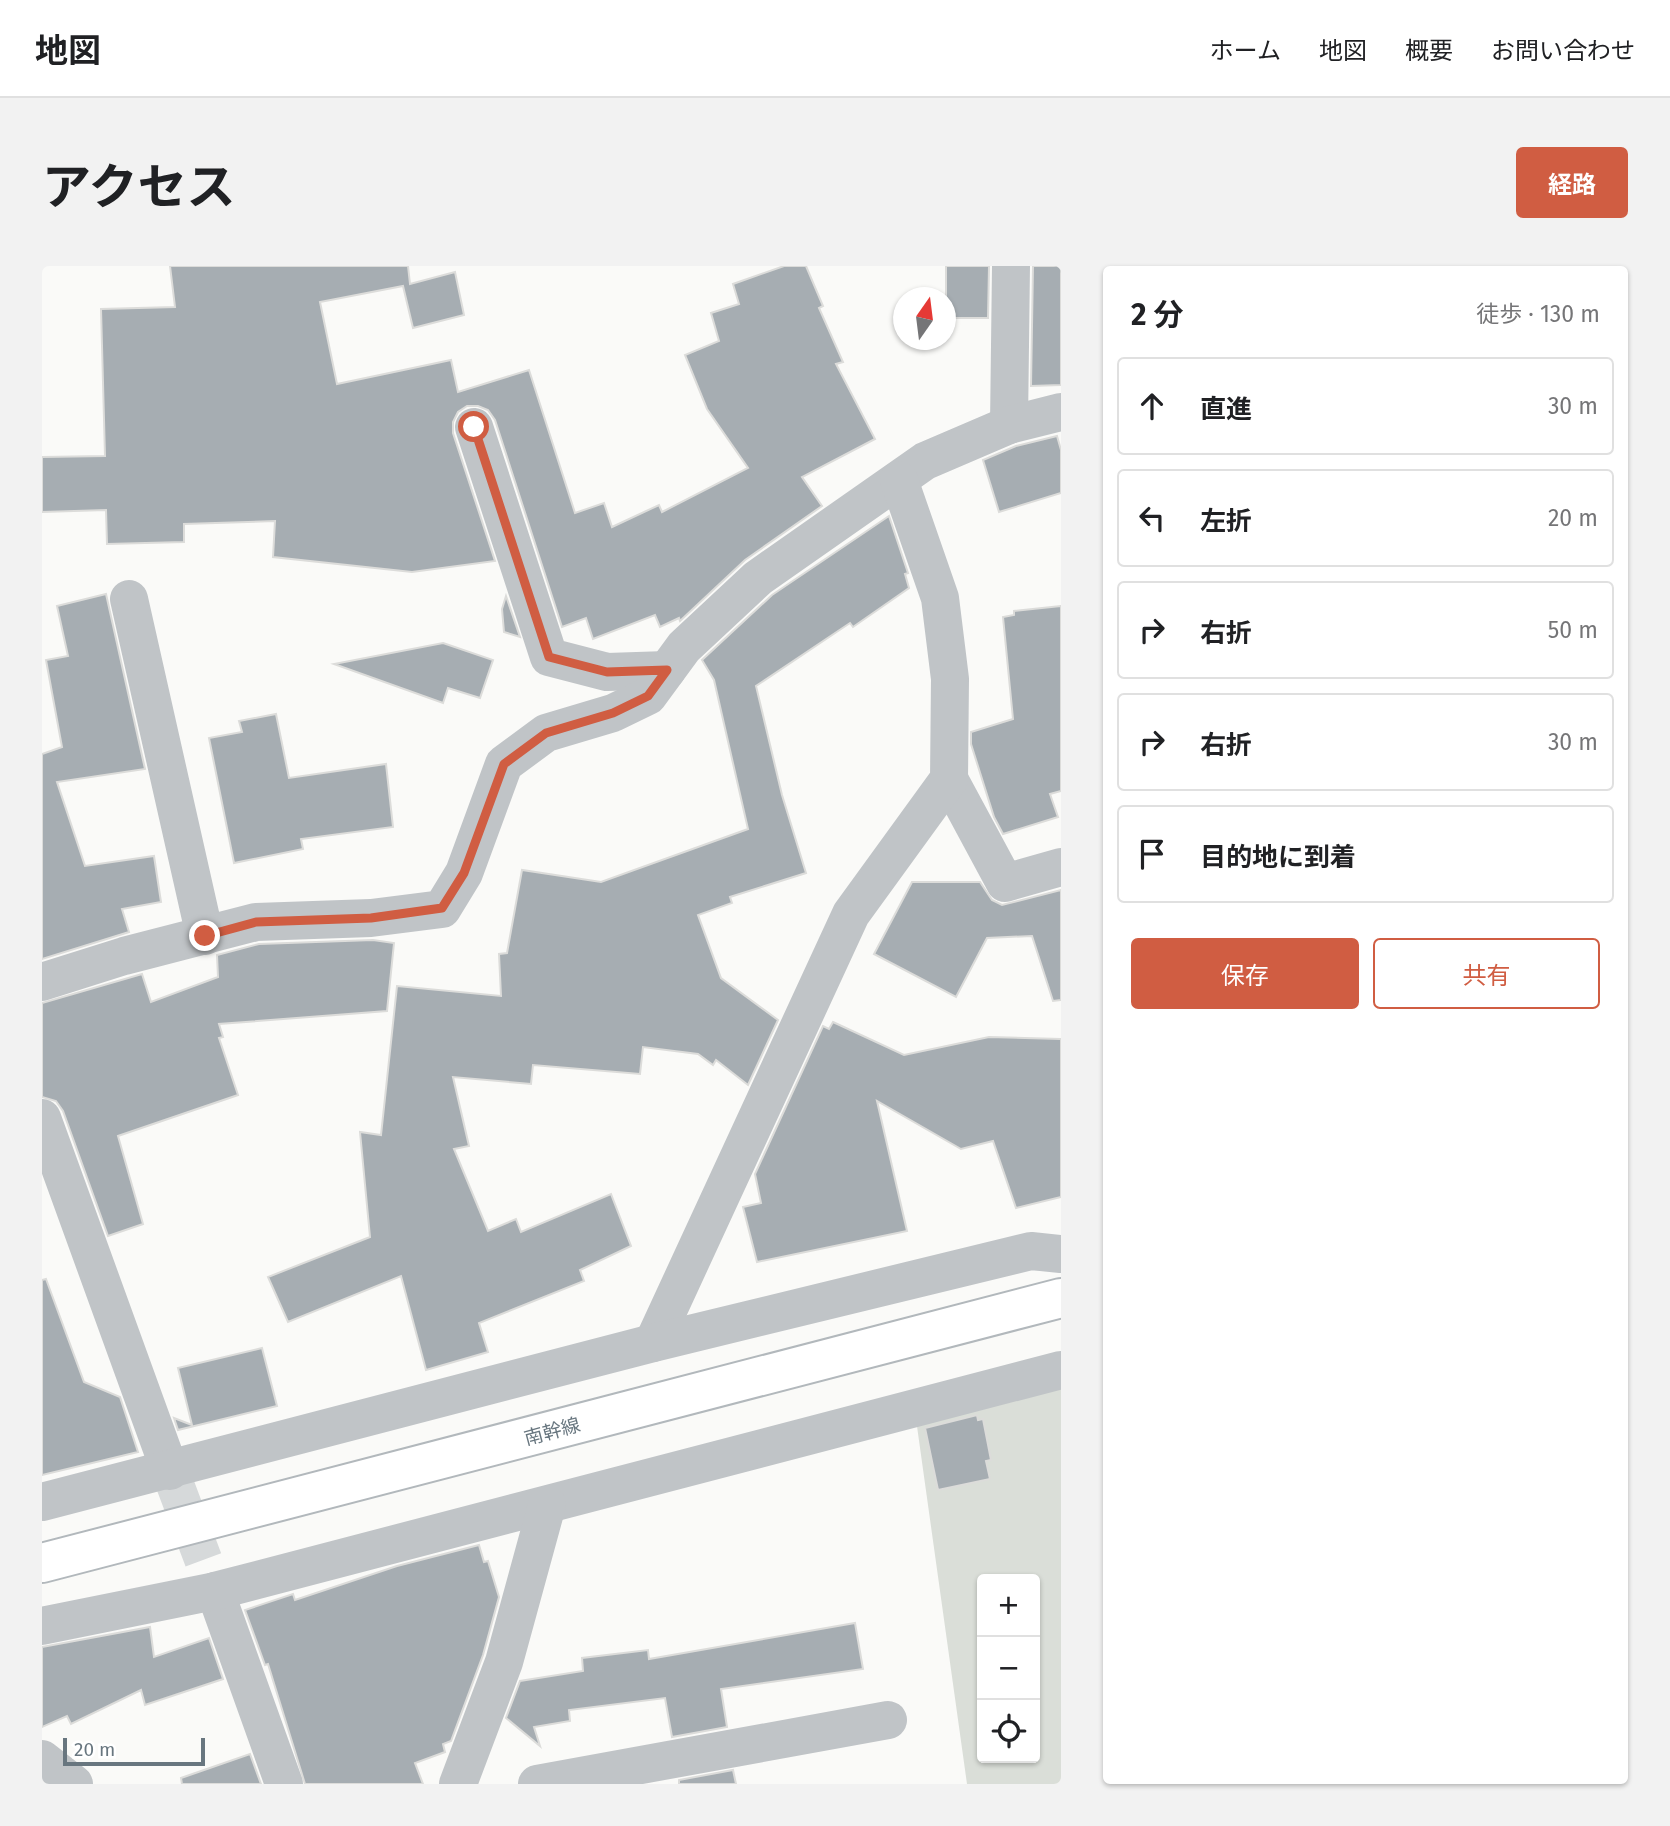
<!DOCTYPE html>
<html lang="ja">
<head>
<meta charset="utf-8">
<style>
	:root { --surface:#fff; --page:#f2f2f2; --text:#202124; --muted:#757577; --line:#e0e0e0; --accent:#d05d42 }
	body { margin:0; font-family:"Fira Sans","Noto Sans JP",sans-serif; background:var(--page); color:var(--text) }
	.controls { position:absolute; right:21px; bottom:21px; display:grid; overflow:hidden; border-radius:7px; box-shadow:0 2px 5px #0004 }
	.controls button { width:63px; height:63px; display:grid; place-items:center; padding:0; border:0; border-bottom:2px solid var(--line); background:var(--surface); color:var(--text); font:35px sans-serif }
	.compass { position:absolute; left:851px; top:21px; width:63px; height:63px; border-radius:50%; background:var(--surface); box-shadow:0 2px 5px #0004; rotate:14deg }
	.scale { position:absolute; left:21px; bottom:18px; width:142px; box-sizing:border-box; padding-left:7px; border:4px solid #68767f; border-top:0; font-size:19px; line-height:24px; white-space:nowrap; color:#68767f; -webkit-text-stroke:5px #fff; paint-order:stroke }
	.stop { position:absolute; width:21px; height:21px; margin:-16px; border:5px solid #d05d42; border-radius:50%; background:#fff }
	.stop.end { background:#d05d42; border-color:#fff; box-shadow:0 2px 7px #0008 }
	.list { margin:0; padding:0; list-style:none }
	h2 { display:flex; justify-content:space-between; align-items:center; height:91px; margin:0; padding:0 28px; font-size:30px }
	h2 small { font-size:23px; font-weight:400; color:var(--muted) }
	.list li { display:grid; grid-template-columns:46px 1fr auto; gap:21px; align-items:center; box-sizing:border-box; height:98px; margin:0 14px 14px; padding:0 14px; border:2px solid var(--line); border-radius:7px }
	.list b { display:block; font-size:26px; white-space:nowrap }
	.list em { font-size:23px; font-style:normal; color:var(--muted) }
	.actions { display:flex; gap:14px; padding:21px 28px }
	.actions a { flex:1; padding:16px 0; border:2px solid var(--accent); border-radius:7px; text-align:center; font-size:24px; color:var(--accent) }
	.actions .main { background:var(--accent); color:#fff }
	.icon { flex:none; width:38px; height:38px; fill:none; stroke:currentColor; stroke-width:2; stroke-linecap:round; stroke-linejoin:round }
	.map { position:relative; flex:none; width:1019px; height:1518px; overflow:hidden; border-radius:7px }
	header { display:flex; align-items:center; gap:42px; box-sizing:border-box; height:98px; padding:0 35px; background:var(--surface); border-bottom:2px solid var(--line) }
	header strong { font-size:33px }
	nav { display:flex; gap:38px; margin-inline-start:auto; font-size:24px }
	.intro { display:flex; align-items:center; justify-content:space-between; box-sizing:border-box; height:168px; padding:0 42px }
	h1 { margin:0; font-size:49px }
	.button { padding:18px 32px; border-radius:7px; background:var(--accent); color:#fff; font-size:24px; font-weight:700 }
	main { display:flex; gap:42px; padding:0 42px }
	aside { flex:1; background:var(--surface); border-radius:7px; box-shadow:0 2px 5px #0004 }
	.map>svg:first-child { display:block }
</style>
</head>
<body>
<header>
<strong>地図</strong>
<nav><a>ホーム</a><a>地図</a><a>概要</a><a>お問い合わせ</a></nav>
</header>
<div class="intro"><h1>アクセス</h1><a class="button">経路</a></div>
<main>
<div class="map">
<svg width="1019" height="1518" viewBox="0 0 1019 1518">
	<rect width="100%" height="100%" fill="#fafaf8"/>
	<path fill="#daded8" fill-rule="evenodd" d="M1019 1109V1518H925L873 1146ZM940 1313H993V1492H940Z"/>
	<g fill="#a6adb2" stroke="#dcdcda" stroke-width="2">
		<path d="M128 0H366L368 18 413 6 422 49 371 62 361 20 278 36 295 118 409 94 416 126 487 104 533 247 562 237 570 261 617 239 620 246 706 202 665 143 643 89 677 75 669 47 697 38 691 18 742 0H764L781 40 777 42 801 96 794 98 833 173 760 211 780 240 703 294 638 355 637 352 618 361 613 349 551 373 544 352 520 361 453 154 446 144 436 140H425L416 146 411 156V167L453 295 370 306 231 291 233 255 142 258V276L65 278 64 244 0 246V191L63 190 59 43 133 41Z"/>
		<path d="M904 0H947L946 52H904Z"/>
		<path d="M991 0H1019V119L989 120Z"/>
		<path d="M1015 170 1019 184V227L957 246 941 194 974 180Z"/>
		<path d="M847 250 866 307 863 308 867 322 811 361 808 357 714 420 740 529 764 607 688 631 690 637 656 649 679 712 736 754 706 819 674 794 671 799 656 788 601 781 598 808 491 799 489 818 411 811 427 880 412 883 446 965 474 953 479 966 569 928 589 980 538 1004 542 1015 437 1057 446 1086 384 1104 359 1010 246 1056 226 1011 328 971 318 866 339 869 355 720 459 730 457 688 465 687 480 604 559 616 706 563 672 414 660 394 730 329Z"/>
		<path d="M64 328 103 503 15 516 43 600 112 590 119 636 80 643 87 666 0 693V488L20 481 4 394 26 390 15 340Z"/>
		<path d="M464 330 478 371 462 366 460 343Z"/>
		<path d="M1019 340V525L1008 528 1016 551 961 568 952 551 929 478V466L971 453 961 351 972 349V345Z"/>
		<path d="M401 377 451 394 438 432 406 422 401 437 292 398Z"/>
		<path d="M234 448 247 512 344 498 351 561 259 573 261 583 192 597 167 472 200 466 197 455Z"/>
		<path d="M870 616H938L950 634 960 639 1019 624V734L1011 735 990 670 945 672 914 731 832 688Z"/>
		<path d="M331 674 352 677 345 745 177 758 181 771 177 772 196 829 76 870 101 958 66 970 21 845 14 835 0 831V737L100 708 109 736 176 711 175 689 217 678Z"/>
		<path d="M791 756 862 789 947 771 1019 773V931L974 942 951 875 919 883 835 835 865 965 715 996 701 941 719 937 713 908 781 760 787 763Z"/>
		<path d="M4 1013 42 1116 78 1131 96 1186 0 1209V1014Z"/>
		<path d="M220 1082 235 1140 136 1164 132 1152 150 1159 136 1102Z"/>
		<path d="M935 1149 936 1154 941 1153 949 1194 944 1195 948 1213 896 1224 883 1162Z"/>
		<path d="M437 1279 442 1296 446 1295 457 1331 441 1389 409 1475 401 1478 403 1486 373 1497 381 1518H263L226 1398 223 1399 203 1344 251 1328 253 1334 355 1300Z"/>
		<path d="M813 1357 821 1403 679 1423 685 1461 630 1471 623 1432 527 1444 528 1455 492 1461 498 1480 464 1452 478 1415 541 1405 540 1392 606 1384 607 1393Z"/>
		<path d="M108 1361 112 1391 167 1372 181 1413 103 1439 99 1424 29 1458 25 1450 0 1461V1381Z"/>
		<path d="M208 1488 219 1518H140L139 1512Z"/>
		<path d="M691 1504 694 1518H637V1514Z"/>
	</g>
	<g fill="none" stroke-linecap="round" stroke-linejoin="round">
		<path stroke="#d6d9da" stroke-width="38" stroke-dasharray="38 19" stroke-linecap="butt" d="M128 1205 173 1325"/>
		<g stroke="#b2b8bc" stroke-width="42">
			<path id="secondary" d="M0 1297 1019 1032"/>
		</g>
		<g stroke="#c0c4c7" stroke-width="38">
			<path d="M967 159 969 0"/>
			<path d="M432 161 507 391 565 406 625 404"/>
			<path d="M87 333 163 670"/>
			<path d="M907 513 963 617 1019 601"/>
			<path d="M0 716 82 690 214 656 329 652 400 643 422 607 462 498 504 467 571 447 606 430 642 381 716 312 883 195 967 159 1019 146"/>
			<path d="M0 852 128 1205"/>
			<path d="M611 1077 809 648 907 513 908 413 898 332 857 214"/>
			<path d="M0 1236 611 1077 989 985 1019 988"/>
			<path d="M173 1325 242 1518"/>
			<path d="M0 1360 173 1325 1019 1104"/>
			<path d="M0 1493 32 1518"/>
			<path d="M416 1518 462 1396 505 1239"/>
			<path d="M495 1518 846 1454"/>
		</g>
		<use href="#secondary" stroke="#fff" stroke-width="38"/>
	</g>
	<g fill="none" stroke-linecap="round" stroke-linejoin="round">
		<path stroke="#d05d42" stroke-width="9" d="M163 670 214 656 329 652 400 642 422 607 462 498 504 467 571 447 606 430 625 404 565 406 507 391 432 161"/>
	</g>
	<g text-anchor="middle" stroke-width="7" stroke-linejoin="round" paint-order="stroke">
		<g font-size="19" fill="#68767f" stroke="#fff">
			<text transform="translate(510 1165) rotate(-15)" y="7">南幹線</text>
		</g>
	</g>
</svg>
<div class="controls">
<button>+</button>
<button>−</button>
<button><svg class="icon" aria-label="locate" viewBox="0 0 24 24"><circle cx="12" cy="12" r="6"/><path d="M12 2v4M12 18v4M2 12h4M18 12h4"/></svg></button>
</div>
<svg class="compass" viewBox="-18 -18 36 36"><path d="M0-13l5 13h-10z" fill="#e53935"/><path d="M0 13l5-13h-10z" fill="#757577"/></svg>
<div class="scale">20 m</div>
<div class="stop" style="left:432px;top:161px"></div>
<div class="stop end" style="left:163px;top:670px"></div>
</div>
<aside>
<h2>2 分<small>徒歩 · 130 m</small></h2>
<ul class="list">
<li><svg class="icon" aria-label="ahead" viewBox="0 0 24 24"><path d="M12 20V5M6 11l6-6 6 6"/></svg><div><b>直進</b></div><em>30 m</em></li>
<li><svg class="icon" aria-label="left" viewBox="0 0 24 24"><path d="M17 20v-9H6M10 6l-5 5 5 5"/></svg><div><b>左折</b></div><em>20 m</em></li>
<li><svg class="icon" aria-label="right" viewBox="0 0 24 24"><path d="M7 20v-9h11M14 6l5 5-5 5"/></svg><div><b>右折</b></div><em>50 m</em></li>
<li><svg class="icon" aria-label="right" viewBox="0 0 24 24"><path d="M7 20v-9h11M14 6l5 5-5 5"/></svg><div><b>右折</b></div><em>30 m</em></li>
<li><svg class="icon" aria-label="arrive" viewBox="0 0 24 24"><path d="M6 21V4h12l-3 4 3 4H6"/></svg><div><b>目的地に到着</b></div></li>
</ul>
<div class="actions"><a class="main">保存</a><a>共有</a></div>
</aside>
</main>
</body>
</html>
